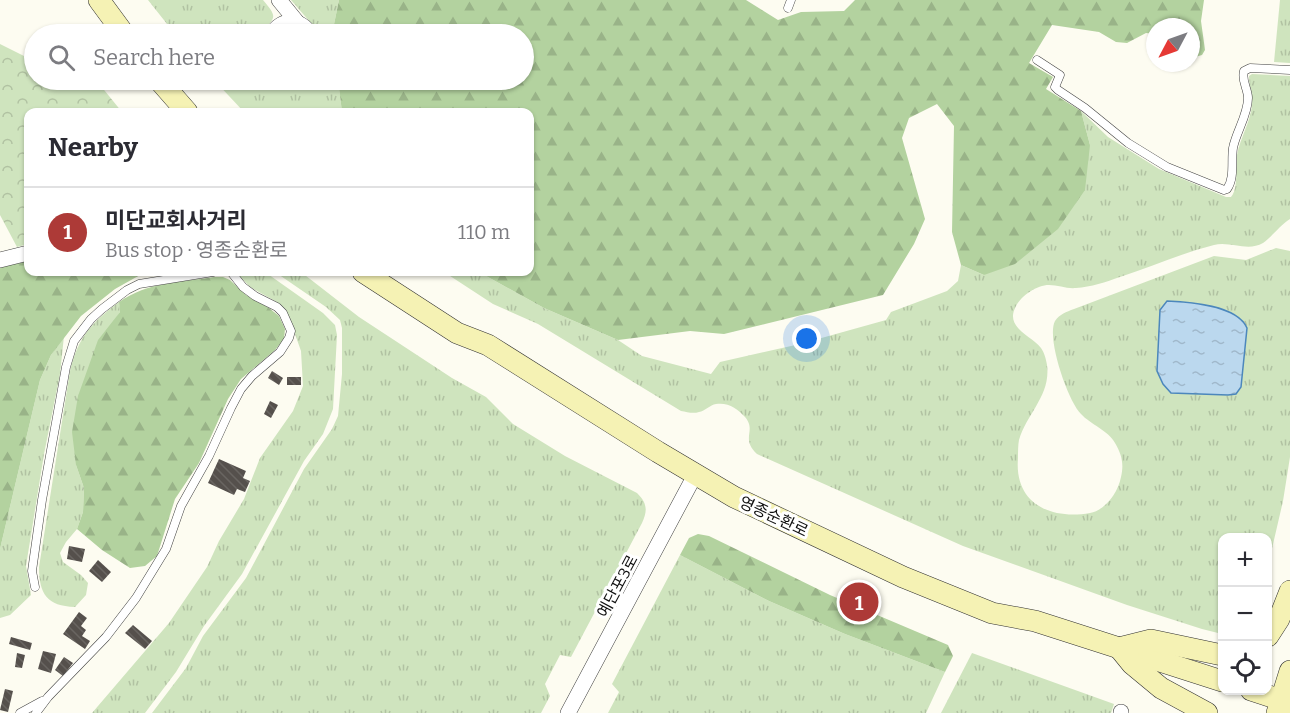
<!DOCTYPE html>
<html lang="en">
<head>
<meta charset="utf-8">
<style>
	:root { --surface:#fff; --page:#f7f7f7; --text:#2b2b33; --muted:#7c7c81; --line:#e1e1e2; --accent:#ad3a37 }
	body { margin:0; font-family:Bitter,"Noto Sans KR",serif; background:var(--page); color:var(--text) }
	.controls { position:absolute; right:18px; bottom:18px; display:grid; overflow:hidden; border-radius:12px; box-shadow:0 2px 4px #0004 }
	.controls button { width:54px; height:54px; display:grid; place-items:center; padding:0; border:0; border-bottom:2px solid var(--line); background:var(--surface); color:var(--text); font:30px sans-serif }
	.compass { position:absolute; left:1146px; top:18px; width:54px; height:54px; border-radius:50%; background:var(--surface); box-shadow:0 2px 4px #0004; rotate:229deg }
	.you { position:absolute; left:807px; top:339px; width:21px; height:21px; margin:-15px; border:4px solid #fff; border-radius:50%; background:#1a73e8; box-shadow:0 0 0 9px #1a73e833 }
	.badge { display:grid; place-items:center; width:39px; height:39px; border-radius:50%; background:var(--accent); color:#fff; font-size:20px; font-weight:700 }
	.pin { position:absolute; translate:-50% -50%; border:3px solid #fff; box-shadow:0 2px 6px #0006 }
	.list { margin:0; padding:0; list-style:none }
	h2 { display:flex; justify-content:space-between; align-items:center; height:78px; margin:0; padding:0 24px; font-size:26px }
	h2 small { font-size:20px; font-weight:400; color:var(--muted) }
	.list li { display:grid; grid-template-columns:39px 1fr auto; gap:18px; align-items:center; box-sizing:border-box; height:90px; padding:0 24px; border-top:2px solid var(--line) }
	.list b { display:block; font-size:22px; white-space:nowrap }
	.list p { margin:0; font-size:20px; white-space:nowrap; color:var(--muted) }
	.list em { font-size:20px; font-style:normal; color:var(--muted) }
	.icon { flex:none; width:33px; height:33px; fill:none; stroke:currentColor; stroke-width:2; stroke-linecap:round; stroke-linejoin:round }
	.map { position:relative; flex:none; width:1290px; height:713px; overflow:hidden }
	.search { position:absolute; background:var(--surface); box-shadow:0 2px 4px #0004; left:24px; top:24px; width:510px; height:66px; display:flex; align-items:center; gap:15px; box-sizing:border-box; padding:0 21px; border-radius:33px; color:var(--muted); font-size:22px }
	.panel { position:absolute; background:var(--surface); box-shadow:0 2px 4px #0004; left:24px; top:108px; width:510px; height:168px; border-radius:12px }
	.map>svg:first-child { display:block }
</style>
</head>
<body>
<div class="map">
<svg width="1290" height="713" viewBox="0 0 1290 713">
	<defs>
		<pattern id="grass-tufts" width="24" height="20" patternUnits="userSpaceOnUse" patternTransform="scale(1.5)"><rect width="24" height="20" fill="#cfe4be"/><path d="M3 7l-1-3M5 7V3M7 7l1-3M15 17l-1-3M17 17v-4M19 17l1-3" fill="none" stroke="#b1c2a2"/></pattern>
		<pattern id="forest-firs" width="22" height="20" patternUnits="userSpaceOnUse" patternTransform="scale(1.5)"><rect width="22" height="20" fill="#b3d29f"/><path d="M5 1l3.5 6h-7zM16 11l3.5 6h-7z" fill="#99b388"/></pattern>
		<pattern id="park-crowns" width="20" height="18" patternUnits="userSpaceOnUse" patternTransform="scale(1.5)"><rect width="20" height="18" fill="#cfe4be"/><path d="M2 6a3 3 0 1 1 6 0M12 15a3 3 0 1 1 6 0" fill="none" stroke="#b1c2a2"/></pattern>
		<pattern id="water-ripples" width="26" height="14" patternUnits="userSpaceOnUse" patternTransform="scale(1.5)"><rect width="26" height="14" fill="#bbd8ee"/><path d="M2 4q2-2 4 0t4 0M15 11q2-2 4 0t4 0" fill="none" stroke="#a0b8cb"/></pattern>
		<pattern id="building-back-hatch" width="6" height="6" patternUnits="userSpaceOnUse" patternTransform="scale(1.5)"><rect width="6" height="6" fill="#55504c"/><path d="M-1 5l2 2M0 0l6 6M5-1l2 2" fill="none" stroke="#696561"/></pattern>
	</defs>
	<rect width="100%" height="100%" fill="#fdfcf1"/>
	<g fill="url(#grass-tufts)">
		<path d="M148 0H263C280 20 273 16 262 34H175Z"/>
		<path d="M291 0H339L332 34H316L310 22Z"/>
		<path d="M1280 0H1290V63L1274 62Z"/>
		<path d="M1252 74 1290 76V219C1279 226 1273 236 1263 243 1248 252 1230 241 1214 245 1182 253 1151 267 1120 277 1106 282 1091 287 1076 288 1067 289 1058 285 1049 285 1037 285 1022 295 1016 306 1004 328 1031 335 1041 348 1044 352 1046 359 1047 365 1051 395 1027 413 1019 440 1018 445 1018 452 1018 458 1014 503 1050 520 1090 513 1106 510 1118 492 1121 477 1124 464 1122 455 1115 443 1109 431 1090 424 1081 414 1068 401 1046 338 1055 321 1060 314 1066 312 1074 309L1214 256 1246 260 1276 248 1290 251V457L1283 501 1268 566V538H1222V632L1218 633 1202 629 1127 605 963 546 757 454C740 438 757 431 745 417 738 409 728 402 716 404 710 405 705 411 699 412 693 414 687 412 681 411L538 324 493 304 444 272H479L544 308 618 340 642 356 711 374 720 362 800 344 886 320 891 312 947 291 958 281 961 265 984 275 1090 145 1081 111 1108 137 1159 169 1226 197H1231C1239 187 1235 168 1237 155 1240 138 1251 121 1252 104 1253 94 1249 86 1249 76Z"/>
		<path d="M214 80H338L342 112H244Z"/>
		<path d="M236 272H265L323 313 335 325 337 335 333 409 323 434 304 461 242 574 204 626 176 672 145 713H92L169 623 207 567 219 541 244 499 260 458 293 411 303 386 301 351 290 320 277 302 250 287Z"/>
		<path d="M275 272H301L359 317 452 378 486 397 513 424 565 456 637 493C647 503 648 510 642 523L571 657 560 655 545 684 550 696 541 713H152L186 668 203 636 246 578 304 469 332 429 338 416 342 374V328L340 320 326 307Z"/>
		<path d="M119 302 120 312 112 324 76 465 84 488 83 512 77 529 66 542 60 553 63 562 81 575 88 583 86 595 75 607C47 606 39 594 39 567L70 371C78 337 92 322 119 302Z"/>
		<path d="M64 336 60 374 44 454 26 566 31 595 10 615 0 618V549L40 380 51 355Z"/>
		<path d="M680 555 769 601 845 634 945 672 926 713H608L619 692 612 684Z"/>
		<path d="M972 653 1114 704 1111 713H941Z"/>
	</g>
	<g fill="url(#forest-firs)">
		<path d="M339 0H746L778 20 801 12 844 11 855 0H1204L1201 21 1205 50 1202 55 1195 57 1191 55V27H1155V34L1146 33 1127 43 1116 42 1099 32 1052 25 1029 63 1053 77 1046 89 1081 111 1090 145 1085 190 1058 229 1015 264 984 275 961 265 952 232 954 126 937 104 909 118 902 138 925 219 914 244 883 295 724 334 690 331 618 340 544 308 479 272H530V112H342L338 80H524V34H332Z"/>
		<path d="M28 261V272H173L140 275 115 289 81 316 51 355 40 380 0 549V267Z"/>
		<path d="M214 277H223L230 280 246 295 269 308 279 316 285 329 284 339 275 350 241 379 228 399 199 463 175 499 157 556 145 566 130 568 102 550 77 529 83 512 84 488 76 465 72 432 78 396 98 340 120 312 119 302C148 282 181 282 214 277Z"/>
		<path d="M698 534 709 536 830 595 948 645 953 656 945 672 845 634 769 601 680 555 689 538Z"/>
	</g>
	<path fill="url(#park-crowns)" d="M0 44 28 58 34 54V80H96L122 112H28V244L17 247 0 215Z"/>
	<path fill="url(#water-ripples)" stroke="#4c87bc" stroke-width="1.5" d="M1167 301C1190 302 1237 305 1247 328L1241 387 1236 394 1228 395 1171 393 1163 384 1157 371 1160 310Z"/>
	<g fill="url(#building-back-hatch)">
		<path d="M272 371 283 378 279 385 268 378Z"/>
		<rect x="287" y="377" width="14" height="8"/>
		<path d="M270 401 278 405 271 418 264 414Z"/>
		<path d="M219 459 246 471 243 478 250 481 245 492 237 489 234 495 208 483Z"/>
		<path d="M69 546 85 549 82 562 67 559Z"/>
		<path d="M98 560 111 572 102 582 89 571Z"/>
		<path d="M79 612 87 618 81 626 86 630 82 636 90 641 85 649 63 634Z"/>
		<path d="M133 625 152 641 145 649 125 633Z"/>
		<path d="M11 637 32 643 30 650 9 644Z"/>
		<path d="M43 651 56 654 51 673 38 669Z"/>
		<path d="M17 653 25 655 22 668 15 667Z"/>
		<path d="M64 657 73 663 63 676 55 670Z"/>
		<path d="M5 689 13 691 8 712 0 710Z"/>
	</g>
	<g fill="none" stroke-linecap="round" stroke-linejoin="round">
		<g stroke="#414141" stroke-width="9">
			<g id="lane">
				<path d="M788 8 791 0"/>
				<path d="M1037 60 1060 75 1055 87 1058 90 1085 108 1128 143 1167 167 1224 190 1227 189C1235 178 1231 161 1233 148 1236 132 1248 115 1248 98 1248 89 1241 80 1244 71L1250 68 1290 70"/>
				<path d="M35 587 32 571 42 500 66 367 74 341 91 319 102 309 127 290 139 284 213 272"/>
				<path d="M20 713 42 701"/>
				<path d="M36 713 48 697 106 637 136 598 166 549 181 506 209 456 231 408 241 389 252 376 280 352 289 338 291 331 283 313 277 307 255 296 243 287 231 272"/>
			</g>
		</g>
		<g stroke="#414141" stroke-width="16">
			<g id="street">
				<path d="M279 0 297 22"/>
				<path d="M272 34C281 18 301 18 310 34"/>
				<path d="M0 260 28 253"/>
				<path d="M568 713 695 475"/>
				<path d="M1121 713V712"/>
			</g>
		</g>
		<g stroke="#303030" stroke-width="22">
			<g id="secondary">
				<path d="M99 0 124 34"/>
				<path d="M159 80 187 112"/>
				<path d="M363 272 457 333 488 345 658 452 734 497 903 577 992 613 1035 621 1222 681"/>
				<path d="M1268 636 1279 619 1290 591"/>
				<path d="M1251 690 1290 703"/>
				<path d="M1207 713 1161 688 1132 664 1119 648 1151 640 1222 655"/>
				<path d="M1277 713 1290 671"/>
			</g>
		</g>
		<use href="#lane" stroke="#fff" stroke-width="8"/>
		<use href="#street" stroke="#fff" stroke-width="15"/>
		<use href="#secondary" stroke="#f5f2b4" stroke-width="21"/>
	</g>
	<g text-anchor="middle" stroke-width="6" stroke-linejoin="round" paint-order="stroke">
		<g font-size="16" fill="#0e0e0e" stroke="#fff">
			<text transform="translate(774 516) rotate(25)" y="6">영종순환로</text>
			<text transform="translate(617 586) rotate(-62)" y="6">예단포3로</text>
		</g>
	</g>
</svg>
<div class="controls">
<button>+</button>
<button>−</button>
<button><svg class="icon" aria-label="locate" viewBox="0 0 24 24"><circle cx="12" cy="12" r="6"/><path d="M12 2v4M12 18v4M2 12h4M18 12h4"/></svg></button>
</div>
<svg class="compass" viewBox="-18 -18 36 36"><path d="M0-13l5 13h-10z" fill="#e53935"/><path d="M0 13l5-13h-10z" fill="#7c7c81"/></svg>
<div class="you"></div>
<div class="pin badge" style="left:859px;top:602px">1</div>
<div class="search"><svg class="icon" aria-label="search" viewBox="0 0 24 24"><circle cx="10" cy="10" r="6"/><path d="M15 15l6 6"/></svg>Search here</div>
<section class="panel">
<h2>Nearby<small></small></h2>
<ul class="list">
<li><span class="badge">1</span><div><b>미단교회사거리</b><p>Bus stop · 영종순환로</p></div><em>110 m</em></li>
</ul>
</section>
</div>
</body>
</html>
